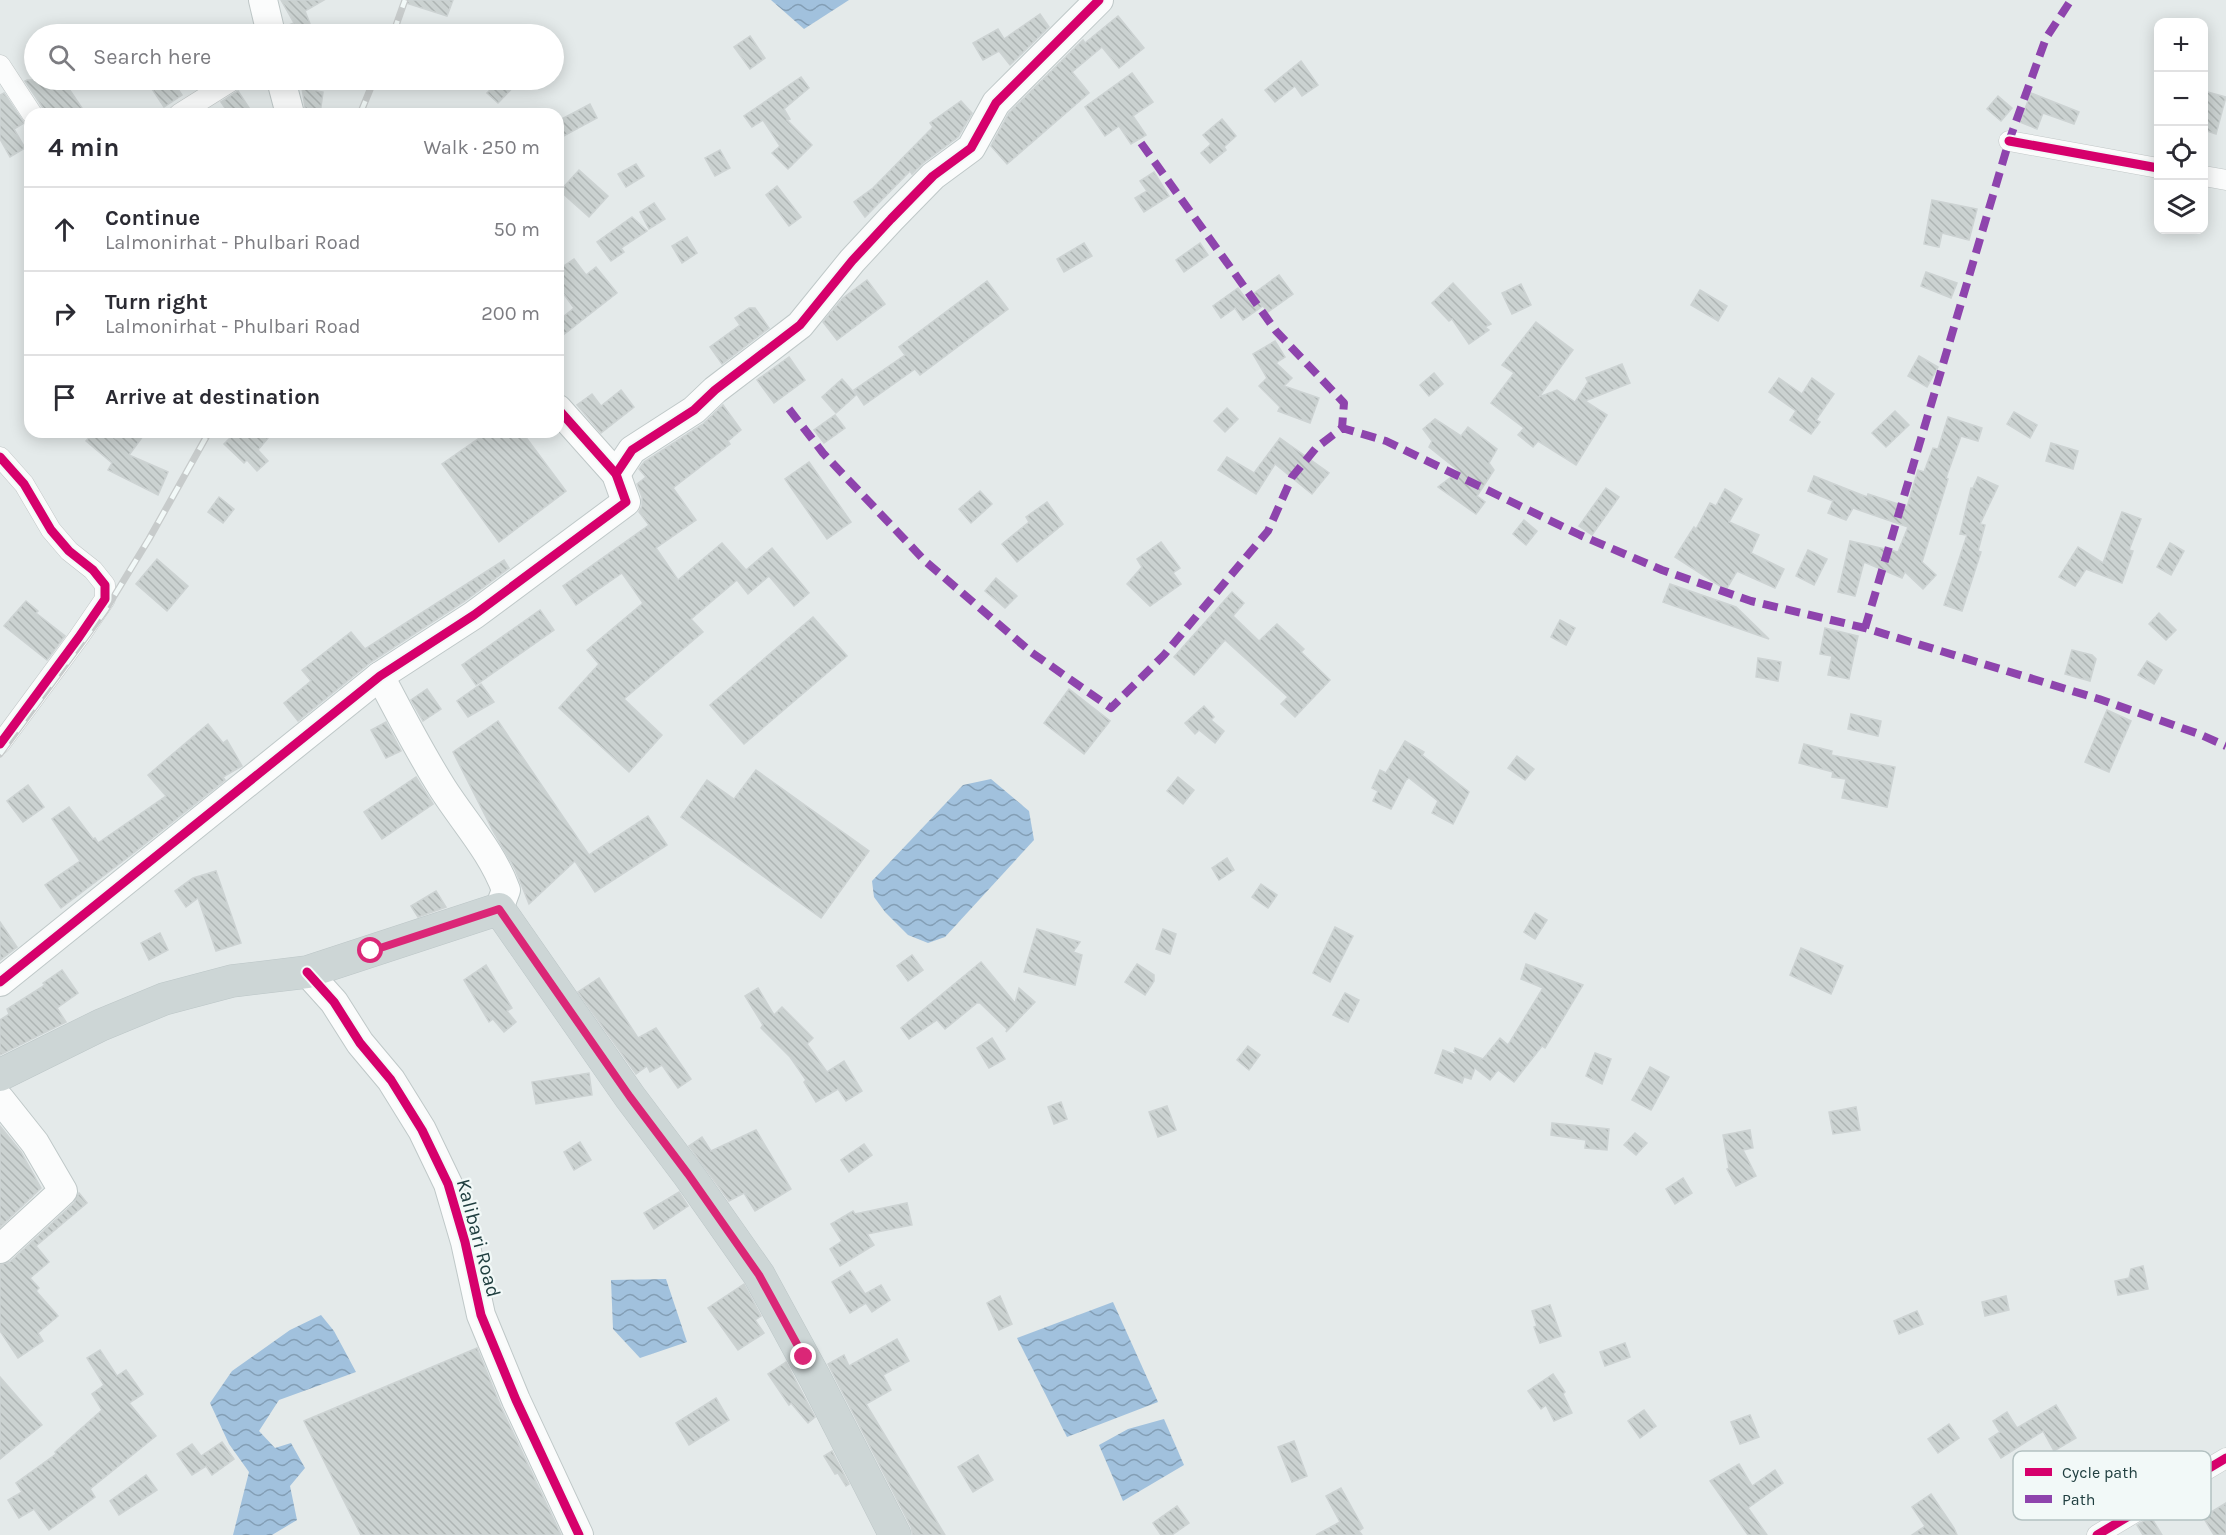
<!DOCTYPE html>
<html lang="en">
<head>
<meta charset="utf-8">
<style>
	:root { --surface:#fff; --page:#f7f7f7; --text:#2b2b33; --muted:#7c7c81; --line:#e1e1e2 }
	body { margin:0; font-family:Karla,sans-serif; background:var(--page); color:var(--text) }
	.controls { position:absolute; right:18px; top:18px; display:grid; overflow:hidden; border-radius:12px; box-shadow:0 3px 15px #0003 }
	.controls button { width:54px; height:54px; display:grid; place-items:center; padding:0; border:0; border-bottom:2px solid var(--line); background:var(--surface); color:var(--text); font:30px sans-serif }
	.stop { position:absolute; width:18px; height:18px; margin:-14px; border:4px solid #db2777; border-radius:50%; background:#fff }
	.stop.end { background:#db2777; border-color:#fff; box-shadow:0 2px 6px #0008 }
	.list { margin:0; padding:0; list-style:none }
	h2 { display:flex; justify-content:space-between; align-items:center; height:78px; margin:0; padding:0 24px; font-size:26px }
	h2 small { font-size:20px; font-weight:400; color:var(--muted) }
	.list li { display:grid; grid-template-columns:39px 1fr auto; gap:18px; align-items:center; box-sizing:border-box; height:84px; padding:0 24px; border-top:2px solid var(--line) }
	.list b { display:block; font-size:22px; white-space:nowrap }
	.list p { margin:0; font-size:20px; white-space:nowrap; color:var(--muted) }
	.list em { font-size:20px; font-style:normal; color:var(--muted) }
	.icon { flex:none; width:33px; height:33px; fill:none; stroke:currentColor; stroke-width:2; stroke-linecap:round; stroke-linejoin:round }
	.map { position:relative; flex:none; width:2226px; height:1535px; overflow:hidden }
	.search { position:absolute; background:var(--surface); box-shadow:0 3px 15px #0003; left:24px; top:24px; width:540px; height:66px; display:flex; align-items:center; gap:15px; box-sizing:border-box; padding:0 21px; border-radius:33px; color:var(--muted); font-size:22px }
	.panel { position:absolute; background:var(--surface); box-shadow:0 3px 15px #0003; left:24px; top:108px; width:540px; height:330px; border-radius:18px }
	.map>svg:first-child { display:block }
</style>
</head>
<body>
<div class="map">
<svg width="2226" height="1535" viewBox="0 0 2226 1535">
	<defs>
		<pattern id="water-waves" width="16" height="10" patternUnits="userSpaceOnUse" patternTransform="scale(1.5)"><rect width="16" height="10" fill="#a1c1dd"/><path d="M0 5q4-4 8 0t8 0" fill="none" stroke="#839eb5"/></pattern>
		<pattern id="building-back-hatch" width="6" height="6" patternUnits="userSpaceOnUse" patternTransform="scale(1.5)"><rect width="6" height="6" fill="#cbd2d1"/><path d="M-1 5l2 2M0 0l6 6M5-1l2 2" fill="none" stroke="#aeb5b4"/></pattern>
	</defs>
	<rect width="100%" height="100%" fill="#e4eaea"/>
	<g fill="url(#water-waves)">
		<path d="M771 0H849L804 29Z"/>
		<path d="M991 779 1029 811 1034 840 945 937 928 943 908 935 885 912 874 897 872 881 963 785Z"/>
		<path d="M666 1279 687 1342 640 1358 613 1329 611 1280Z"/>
		<path d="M1113 1302 1158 1402 1067 1437 1017 1338Z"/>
		<path d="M321 1315 334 1331 356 1372 279 1400 259 1431 275 1448 291 1443 305 1468 290 1486 297 1520 272 1535H233L249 1472 229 1444 210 1403 232 1371 290 1330Z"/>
		<path d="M1164 1419 1184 1465 1123 1501 1099 1445 1128 1429Z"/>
	</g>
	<g fill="url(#building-back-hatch)" stroke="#cdd3d3" stroke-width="1.5">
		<path d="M281 0H324L305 11 314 34H287L286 26 294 23Z"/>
		<path d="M406 0H453L447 16 406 3Z"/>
		<path d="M1040 14 1049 27 1010 65 999 51 983 60 973 43 998 29 1004 39Z"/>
		<path d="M1118 16 1144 48 1119 68 1102 47 1072 72 1089 93 1007 164 991 146 1009 113 1083 40 1085 43Z"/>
		<path d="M750 36 765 58 750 69 734 47Z"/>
		<path d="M1301 61 1318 85 1302 96 1295 86 1275 102 1265 90Z"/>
		<path d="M1132 73 1153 102 1133 116 1146 135 1131 144 1119 126 1105 136 1085 107Z"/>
		<path d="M801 77 809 88 784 109 790 119 787 120 812 145 788 169 772 153 780 146 763 120 752 127 744 116Z"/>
		<path d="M27 80H63L86 114H47L25 81Z"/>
		<path d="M146 80H172L182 95 164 107Z"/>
		<path d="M500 80H520L498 103 487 93Z"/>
		<path d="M302 88 323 92 320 114H306Z"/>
		<path d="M238 91 253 114H229L221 102Z"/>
		<path d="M2204 91 2226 97 2216 134 2204 130Z"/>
		<path d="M4 93 24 123 14 129 25 148 10 157 0 139V95Z"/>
		<path d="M2031 93 2079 112 2074 124 2043 113 2037 129 2020 122Z"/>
		<path d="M1998 96 2012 108 2001 121 1987 109Z"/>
		<path d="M961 101 972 113 958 137 923 163 912 174 910 171 865 217 854 202 873 188 933 127 930 123Z"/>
		<path d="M590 104 597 118 558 139V121Z"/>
		<path d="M1222 119 1236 136 1224 147 1226 150 1210 163 1201 153 1211 144 1203 135Z"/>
		<path d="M720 150 730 168 715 176 705 158Z"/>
		<path d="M636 164 644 176 626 187 618 174Z"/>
		<path d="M579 170 608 196 589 217 560 191Z"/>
		<path d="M1154 172 1169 196 1144 212 1135 198 1147 191 1140 181Z"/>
		<path d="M777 186 801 217 789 226 766 195Z"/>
		<path d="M1932 200 1977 209 1969 240 1942 233 1939 247 1924 244Z"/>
		<path d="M654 203 665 219 649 229 640 212Z"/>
		<path d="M632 217 647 231 621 248 624 252 611 261 597 242Z"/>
		<path d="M687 237 697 253 682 263 672 246Z"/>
		<path d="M1084 243 1092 256 1064 272 1057 259Z"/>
		<path d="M1200 243 1208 255 1184 272 1176 260Z"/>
		<path d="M574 259 586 275 596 267 617 293 558 339V321L574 308 558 286V270Z"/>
		<path d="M1926 272 1957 283 1951 298 1921 286Z"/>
		<path d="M1279 275 1293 294 1268 312 1263 306 1243 320 1235 308 1221 318 1213 306 1238 288 1246 299Z"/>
		<path d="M867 280 885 304 837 340 823 322 843 298Z"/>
		<path d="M987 281 1008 309 920 375 915 369 864 405 854 390 905 355 899 347Z"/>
		<path d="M1453 283 1491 324 1485 327 1489 330 1469 344 1452 319 1449 321 1432 303Z"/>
		<path d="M1521 284 1531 305 1512 314 1502 293Z"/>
		<path d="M1700 290 1727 306 1718 321 1691 305Z"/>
		<path d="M749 308H755L769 328 722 364 710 347 740 325 735 318Z"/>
		<path d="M1536 322 1573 350 1539 397 1557 390 1575 402 1588 382 1586 378 1622 364 1630 383 1585 401 1607 415 1576 465 1538 441 1533 447 1518 435 1524 428 1491 403 1514 373 1502 365Z"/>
		<path d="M1275 341 1285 357 1276 363 1292 378 1284 386 1319 398 1310 423 1278 411 1280 407 1259 386 1267 378 1253 354Z"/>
		<path d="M1919 356 1938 367 1927 387 1908 376Z"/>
		<path d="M789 357 805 380 774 403 757 380Z"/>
		<path d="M1434 373 1443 384 1429 396 1420 385Z"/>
		<path d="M1779 378 1802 394 1812 378 1834 394 1816 420 1820 422 1811 434 1790 420 1796 411 1769 392Z"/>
		<path d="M842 379 856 395 836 413 822 397Z"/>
		<path d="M621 390 634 407 601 433 577 405 592 394 601 406Z"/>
		<path d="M723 405 741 430 728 441 730 444 673 488 696 520 656 548 678 580 722 543 746 570 772 548 809 593 794 606 769 576 748 594 737 580 691 619 703 632 624 699 662 735 629 772 559 708 599 664 587 650 643 603 622 573 576 605 563 586 649 525 639 512 642 506V497L637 484 646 477 639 469 644 462 703 424Z"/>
		<path d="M1227 408 1238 419 1225 432 1214 421Z"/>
		<path d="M1895 411 1909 425 1886 447 1872 433Z"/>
		<path d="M2014 412 2037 425 2030 438 2007 424Z"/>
		<path d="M835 415 845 428 824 443 814 430Z"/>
		<path d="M1948 417 1982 428 1978 441 1961 436 1946 478 1948 479 1922 562 1936 575 1923 589 1905 572 1902 578 1864 562 1855 596 1838 592 1850 541 1898 552 1908 527 1853 508 1846 520 1828 513 1833 501 1808 491 1814 476 1867 497 1868 494 1907 507 1918 470 1924 472 1933 448 1938 449Z"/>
		<path d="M1435 419 1461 436 1468 427 1497 449 1489 463 1494 470 1477 496 1485 502 1476 514 1438 487 1459 471 1429 447 1432 441 1423 429Z"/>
		<path d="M94 432H107L116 439 121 432H146L129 455 168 472 158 495 108 470 112 463 86 441Z"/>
		<path d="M236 432H273L258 450 268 461 257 471 247 460 244 463 224 444Z"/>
		<path d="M488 432H522L566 491 499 542 442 464Z"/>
		<path d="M1280 438 1329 473 1312 494 1275 464 1256 494 1218 470 1227 457 1254 473Z"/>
		<path d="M2051 443 2078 451 2073 469 2046 461Z"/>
		<path d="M809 462 851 522 827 539 785 479Z"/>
		<path d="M1978 477 1998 486 1980 524 1985 525 1978 551 1981 552 1962 611 1944 605 1967 535 1960 534 1971 488H1973Z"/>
		<path d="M1606 488 1619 497 1592 535 1579 526Z"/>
		<path d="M1725 489 1742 499 1729 522 1759 535 1751 553 1784 569 1775 588 1737 571 1726 590 1675 557 1694 527 1696 529 1710 503 1716 506Z"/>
		<path d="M980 491 992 504 971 523 959 509Z"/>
		<path d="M219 497 234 509 223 523 208 512Z"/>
		<path d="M1047 502 1063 524 1017 562 1002 544 1029 522 1026 517Z"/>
		<path d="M2122 512 2141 519 2129 550 2133 551 2122 583 2086 569 2075 586 2059 577 2078 547 2103 563Z"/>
		<path d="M1524 520 1537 531 1526 545 1513 534Z"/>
		<path d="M1161 542 1180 568 1173 573 1181 584 1150 606 1127 584 1142 567 1137 559Z"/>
		<path d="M2170 543 2184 551 2171 575 2157 567Z"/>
		<path d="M1808 550 1827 559 1814 585 1796 576Z"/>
		<path d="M157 559 188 586 167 611 136 584Z"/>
		<path d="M504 560 509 568 465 601 371 662 298 721 284 703 311 681 302 670 351 632 365 649Z"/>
		<path d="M996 578 1017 596 1005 608 985 591Z"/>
		<path d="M1670 584 1736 607 1769 639 1663 602Z"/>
		<path d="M1232 592 1244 603 1233 616 1259 641 1277 624 1304 649 1301 652 1330 680 1295 717 1281 704 1288 697 1225 640 1194 675 1174 657Z"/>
		<path d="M26 601 38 611 36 613 65 636 47 660 4 626Z"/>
		<path d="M540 610 554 630 476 685 462 665Z"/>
		<path d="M2159 613 2176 630 2166 640 2149 624Z"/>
		<path d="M813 617 847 656 744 744 710 705Z"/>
		<path d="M1560 620 1575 628 1566 645 1551 637Z"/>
		<path d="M1825 628 1858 636 1849 679 1828 675 1832 656 1820 654Z"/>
		<path d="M2072 650 2092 655 2096 659 2090 681 2065 674Z"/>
		<path d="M1758 658 1781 662 1778 681 1756 677Z"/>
		<path d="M2147 661 2162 670 2154 684 2138 675Z"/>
		<path d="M481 684 494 702 468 717 457 701Z"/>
		<path d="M427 689 441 709 423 721 411 700Z"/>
		<path d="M1069 689 1110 721 1084 754 1044 723Z"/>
		<path d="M1204 706 1214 717 1211 720 1224 731 1215 743 1199 730 1195 734 1185 723Z"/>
		<path d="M2107 710 2131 721 2109 772 2085 762Z"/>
		<path d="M1851 714 1881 721 1878 736 1848 729Z"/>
		<path d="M498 721 589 855 648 816 667 845 595 892 575 861 529 904 515 869 493 831 453 752Z"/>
		<path d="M386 722 401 751 386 758 371 730Z"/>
		<path d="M208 724 223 743 227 740 242 766 223 777 225 780 131 855 61 908 45 885 80 861 52 819 69 807 93 839 95 838 98 843 166 796 148 775Z"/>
		<path d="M1405 741 1424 752 1422 755 1469 792 1453 824 1432 813 1438 801 1409 778 1406 780 1391 809 1373 801 1378 791 1372 788 1380 770 1386 773Z"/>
		<path d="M1804 744 1832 751 1831 755 1895 767 1887 807 1842 798 1846 779 1832 777 1833 772 1799 763Z"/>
		<path d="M1517 756 1534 769 1525 780 1508 768Z"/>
		<path d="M756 770 869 851 821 918 681 817 707 780 734 799Z"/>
		<path d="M416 777 433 804 382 839 364 812Z"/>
		<path d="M1178 777 1194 790 1183 804 1167 791Z"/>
		<path d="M28 785 44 807 23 822 7 801Z"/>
		<path d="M1227 858 1234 870 1219 880 1212 868Z"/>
		<path d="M216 871 241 943 216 951 198 898 186 907 175 891 193 878Z"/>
		<path d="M1261 884 1277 895 1268 908 1252 897Z"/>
		<path d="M436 891 446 907 418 917 411 906Z"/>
		<path d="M1535 913 1547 920 1535 939 1524 932Z"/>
		<path d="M0 922 17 947 0 960Z"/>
		<path d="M1335 927 1353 936 1330 982 1313 973Z"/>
		<path d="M1037 929 1080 942 1073 952 1082 955 1075 985 1024 972Z"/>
		<path d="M1163 929 1176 934 1170 954 1156 949Z"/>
		<path d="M160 933 168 950 149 960 141 943Z"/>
		<path d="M1801 948 1843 966 1831 994 1790 975Z"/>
		<path d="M912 955 923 970 908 981 897 966Z"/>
		<path d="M981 962 1015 1003 1019 988 1035 1002 1006 1032 1007 1029 980 1003H977L945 1029 937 1020 909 1039 901 1028Z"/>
		<path d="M1137 964 1154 975V981L1145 995 1125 982Z"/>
		<path d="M1526 964 1583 985 1545 1048 1542 1046 1514 1082 1498 1070 1490 1080 1475 1068 1471 1079 1464 1077 1462 1083 1435 1073 1443 1050 1459 1056 1454 1051 1455 1048 1483 1059 1500 1038 1508 1045 1543 988 1521 979Z"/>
		<path d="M486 965 512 1008 507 1011 516 1022 504 1032 493 1019 489 1022 464 980Z"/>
		<path d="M62 970 78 993 57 1008 66 1022 0 1055V1020L9 1014 7 1009 45 985 43 983Z"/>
		<path d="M599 978 638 1038 656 1028 691 1079 678 1088 662 1065 650 1072 647 1066 636 1074 578 992Z"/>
		<path d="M758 988 774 1015 782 1007 813 1038 807 1044 827 1072 844 1061 862 1091 846 1101 838 1089 816 1102 804 1082 806 1080 790 1057 761 1028 763 1025 745 996Z"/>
		<path d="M1345 993 1359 1000 1348 1022 1333 1015Z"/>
		<path d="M992 1038 1005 1059 989 1068 977 1048Z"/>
		<path d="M1248 1046 1260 1055 1249 1070 1237 1060Z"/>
		<path d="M1595 1053 1611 1059 1602 1084 1586 1076Z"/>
		<path d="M1650 1067 1669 1077 1651 1110 1632 1100Z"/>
		<path d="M589 1073 592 1095 536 1104 532 1082Z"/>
		<path d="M1061 1102 1067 1119 1054 1124 1048 1107Z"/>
		<path d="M1167 1106 1176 1130 1158 1137 1149 1112Z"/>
		<path d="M1856 1107 1860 1130 1833 1134 1829 1112Z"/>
		<path d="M1552 1123 1609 1129 1607 1150 1585 1148 1586 1140 1551 1135Z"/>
		<path d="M0 1126 21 1152 41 1188 0 1227Z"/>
		<path d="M756 1130 791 1189 755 1211 744 1193 729 1201 689 1146 702 1137 711 1151Z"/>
		<path d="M1750 1130 1753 1148 1743 1150 1756 1176 1736 1186 1727 1169 1729 1168 1723 1135Z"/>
		<path d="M1635 1133 1647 1143 1636 1155 1624 1145Z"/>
		<path d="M580 1142 591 1160 574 1170 564 1152Z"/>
		<path d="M864 1144 872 1155 849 1172 841 1160Z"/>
		<path d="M1683 1178 1692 1193 1675 1204 1666 1189Z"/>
		<path d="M679 1192 688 1206 654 1229 644 1213Z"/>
		<path d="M79 1193 87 1203 36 1246 49 1262 30 1278 39 1288 36 1291 58 1316 38 1333 43 1341 18 1358 0 1331V1265L11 1261 74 1203Z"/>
		<path d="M907 1203 912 1225 867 1234 874 1245 840 1266 830 1249 842 1241 831 1224 853 1211 855 1214Z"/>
		<path d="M2143 1266 2148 1289 2118 1295 2115 1281 2129 1278 2131 1269Z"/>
		<path d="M850 1271 865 1294 881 1285 890 1300 872 1312 866 1303 850 1313 832 1282Z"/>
		<path d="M744 1284 761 1316 755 1320 764 1333 738 1350 708 1308Z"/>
		<path d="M1000 1296 1012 1324 999 1330 987 1303Z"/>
		<path d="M2006 1296 2009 1310 1985 1316 1982 1302Z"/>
		<path d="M1550 1305 1561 1336 1540 1343 1534 1327 1537 1326 1532 1311Z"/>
		<path d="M1917 1311 1923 1324 1899 1334 1894 1321Z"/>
		<path d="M897 1339 909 1361 883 1375 891 1390 866 1404 945 1535H913L911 1527 828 1364 844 1355 849 1366Z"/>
		<path d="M1625 1343 1630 1357 1605 1366 1600 1352Z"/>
		<path d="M477 1348 501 1407 561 1535H361L304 1421Z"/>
		<path d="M100 1350 117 1376 126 1370 143 1394 129 1403 156 1436 90 1489 95 1497 49 1530 34 1509 19 1518 8 1500 22 1492 16 1483 56 1454 55 1452 102 1410 92 1394 104 1385 87 1358Z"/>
		<path d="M786 1362 815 1417 808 1423 791 1403 789 1405 768 1374Z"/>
		<path d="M1553 1374 1565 1392 1563 1394 1572 1413 1554 1421 1546 1405 1541 1409 1528 1391Z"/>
		<path d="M0 1377 42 1425 0 1459Z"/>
		<path d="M716 1398 729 1420 689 1445 676 1423Z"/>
		<path d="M2056 1405 2076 1438 2054 1451 2043 1431 2001 1458 1989 1439 2000 1432 1993 1421 2007 1412 2017 1428Z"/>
		<path d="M1644 1410 1656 1426 1640 1438 1628 1421Z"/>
		<path d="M1750 1415 1759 1437 1740 1444 1731 1422Z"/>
		<path d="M1949 1424 1959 1438 1938 1453 1928 1439Z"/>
		<path d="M1294 1441 1307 1476 1292 1482 1278 1447Z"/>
		<path d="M222 1442 234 1459 212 1475 206 1466 192 1475 177 1454 192 1444 201 1456Z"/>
		<path d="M832 1451 849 1484 846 1486 838 1473 835 1474 824 1456Z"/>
		<path d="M978 1455 993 1480 973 1492 958 1467Z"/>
		<path d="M1739 1464 1752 1486 1775 1470 1783 1483 1748 1508 1767 1535H1748L1710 1481Z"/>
		<path d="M146 1475 157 1490 119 1515 110 1501Z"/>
		<path d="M1341 1488 1363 1528 1359 1531 1362 1535H1316L1340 1522 1326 1496Z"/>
		<path d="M1931 1494 1954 1528 1957 1535H1912L1925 1526 1912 1507Z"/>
		<path d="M2226 1503V1535H2214L2203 1517Z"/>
		<path d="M1177 1506 1189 1523 1172 1535H1161L1153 1523Z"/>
		<path d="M2151 1517 2162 1535H2143L2137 1525Z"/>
	</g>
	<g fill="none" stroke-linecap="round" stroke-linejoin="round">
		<g stroke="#c1c7c7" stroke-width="21">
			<g id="street">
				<path d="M0 65 32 114"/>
				<path d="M179 114 233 80"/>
				<path d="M2009 141 2158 168"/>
				<path d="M2204 176 2226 180"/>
				<path d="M0 457 24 484 51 530 69 551 93 570 105 585V599L79 637 0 744"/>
				<path d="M2097 1535 2226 1458"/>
			</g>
		</g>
		<g stroke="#bfc8c8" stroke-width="30">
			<g id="secondary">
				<path d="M263 0 271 34"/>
				<path d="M281 80 290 114"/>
				<path d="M616 474 632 450 694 410 715 390 800 325 852 261 891 219 933 176 971 148 996 103 1099 0"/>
				<path d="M380 676C400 714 420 753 443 789 465 823 492 852 506 890L499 909"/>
				<path d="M307 972 334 1002 360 1043 391 1080 422 1130 448 1184 465 1242 481 1315 516 1400 579 1535"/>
				<path d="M0 982 380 676 474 615 626 502 616 474 558 409"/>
				<path d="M0 1099 35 1143 63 1191 0 1249"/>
			</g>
		</g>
		<g stroke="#bcc6c7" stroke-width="33">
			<path id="primary" d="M0 1075 101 1025 164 999 232 981 307 972 499 909 630 1097 688 1174 759 1275 815 1378 895 1535"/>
		</g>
		<use href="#street" stroke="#fbfcfc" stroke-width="20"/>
		<use href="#secondary" stroke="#fbfcfc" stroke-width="28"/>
		<use href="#primary" stroke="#cdd6d6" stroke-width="32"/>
		<g stroke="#c7cbcb" stroke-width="7">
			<g id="rail">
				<path d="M393 34 405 0"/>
				<path d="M360 114 374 80"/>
				<path d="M0 754 105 611 149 539 209 432"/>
			</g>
		</g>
		<use href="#rail" stroke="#f2f9f8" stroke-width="4.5" stroke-dasharray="14" stroke-linecap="butt"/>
		<g stroke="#8e44ad" stroke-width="8" stroke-dasharray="15 8" stroke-linecap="butt">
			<path d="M1141 143 1276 331 1344 403 1342 428"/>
			<path d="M789 409 823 453 925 561 1031 652 1111 708 1164 655 1268 531 1292 477 1316 448 1342 428 1386 441 1580 535 1662 570 1751 601 1865 628 2099 699 2199 734 2226 746"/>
			<path d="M1865 628 2009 141 2046 38 2071 0"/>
		</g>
		<g stroke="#f2f9f8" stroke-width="13">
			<g id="cycleway">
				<path d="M2009 141 2158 168"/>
				<path d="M0 457 24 484 51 530 69 551 93 570 105 585V599L79 637 0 744"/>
				<path d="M616 474 632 450 694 410 715 390 800 325 852 261 891 219 933 176 971 148 996 103 1099 0"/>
				<path d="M307 972 334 1002 360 1043 391 1080 422 1130 448 1184 465 1242 481 1315 516 1400 579 1535"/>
				<path d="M0 982 380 676 474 615 626 502 616 474 558 409"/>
				<path d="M2097 1535 2226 1458"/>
			</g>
		</g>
		<use href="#cycleway" stroke="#d6006c" stroke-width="9"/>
	</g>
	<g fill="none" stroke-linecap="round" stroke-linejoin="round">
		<path stroke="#db2777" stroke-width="8" d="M371 951 499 909 630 1097 688 1174 759 1275 804 1357"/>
	</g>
	<g text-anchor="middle" stroke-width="4.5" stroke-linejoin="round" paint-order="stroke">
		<g font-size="20" fill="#203f40" stroke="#f2f9f8">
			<text transform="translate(479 1238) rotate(75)" y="7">Kalibari Road</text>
		</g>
	</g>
	<rect x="2013" y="1451" width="198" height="69" rx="9" fill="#f2f9f8" stroke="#b3c1c1" stroke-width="1.5"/>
	<rect x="2025" y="1468" width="27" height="8" fill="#d6006c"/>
	<rect x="2025" y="1495" width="27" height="8" fill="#8e44ad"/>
	<g font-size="16" fill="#203f40">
		<text x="2062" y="1478">Cycle path</text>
		<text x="2062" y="1505">Path</text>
	</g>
</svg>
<div class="controls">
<button>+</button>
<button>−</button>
<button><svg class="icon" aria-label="locate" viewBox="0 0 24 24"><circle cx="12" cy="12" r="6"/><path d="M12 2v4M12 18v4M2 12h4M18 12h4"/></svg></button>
<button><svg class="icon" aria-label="layers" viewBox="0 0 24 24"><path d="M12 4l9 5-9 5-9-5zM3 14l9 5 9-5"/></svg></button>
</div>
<div class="stop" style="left:371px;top:951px"></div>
<div class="stop end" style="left:804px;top:1357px"></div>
<div class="search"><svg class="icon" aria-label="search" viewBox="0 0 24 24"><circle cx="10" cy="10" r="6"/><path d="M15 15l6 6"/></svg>Search here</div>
<section class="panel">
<h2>4 min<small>Walk · 250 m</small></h2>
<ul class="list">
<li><svg class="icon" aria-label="ahead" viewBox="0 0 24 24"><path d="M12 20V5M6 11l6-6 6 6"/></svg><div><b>Continue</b><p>Lalmonirhat - Phulbari Road</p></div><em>50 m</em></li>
<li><svg class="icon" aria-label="right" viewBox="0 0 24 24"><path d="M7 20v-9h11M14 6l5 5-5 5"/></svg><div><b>Turn right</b><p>Lalmonirhat - Phulbari Road</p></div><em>200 m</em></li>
<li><svg class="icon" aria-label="arrive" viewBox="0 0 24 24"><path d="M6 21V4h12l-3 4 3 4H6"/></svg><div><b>Arrive at destination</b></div></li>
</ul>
</section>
</div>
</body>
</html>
